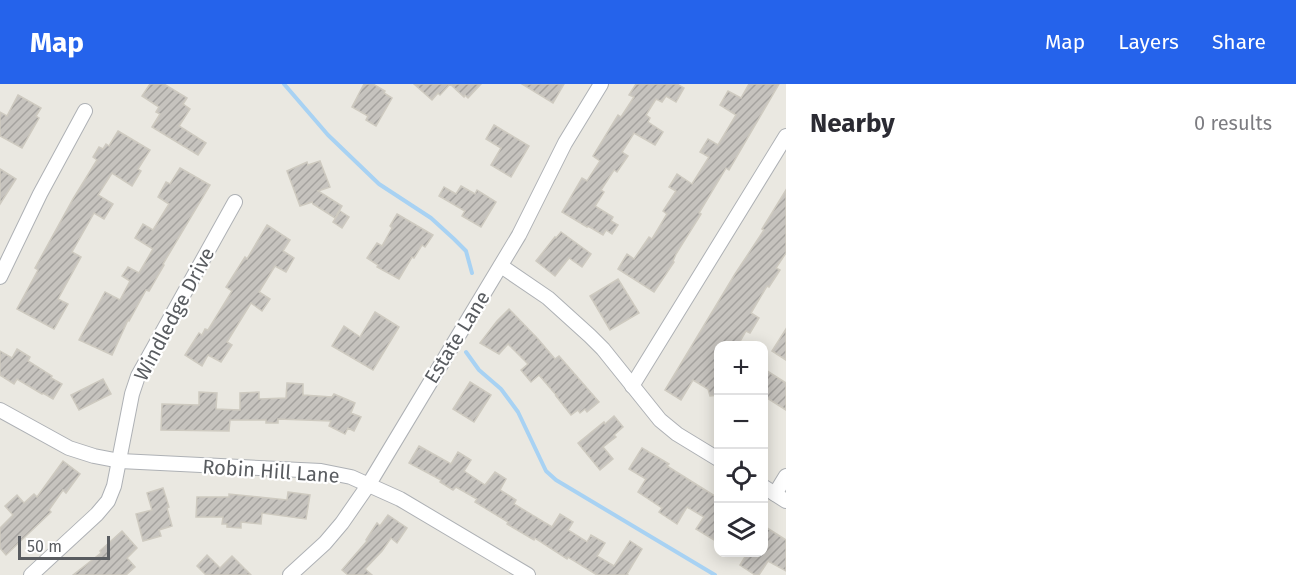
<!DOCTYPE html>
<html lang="en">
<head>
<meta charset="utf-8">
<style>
	:root { --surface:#fff; --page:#f7f7f7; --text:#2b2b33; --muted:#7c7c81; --line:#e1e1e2; --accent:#2563eb }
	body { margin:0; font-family:"Fira Sans",sans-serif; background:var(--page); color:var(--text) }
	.controls { position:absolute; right:18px; bottom:18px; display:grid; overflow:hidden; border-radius:12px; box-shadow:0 3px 15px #0003 }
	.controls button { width:54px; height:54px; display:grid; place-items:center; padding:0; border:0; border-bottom:2px solid var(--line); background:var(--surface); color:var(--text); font:30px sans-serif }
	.scale { position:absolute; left:18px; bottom:15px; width:92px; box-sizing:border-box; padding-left:6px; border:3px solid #595c60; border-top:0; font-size:16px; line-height:21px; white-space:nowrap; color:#595c60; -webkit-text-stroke:4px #fff; paint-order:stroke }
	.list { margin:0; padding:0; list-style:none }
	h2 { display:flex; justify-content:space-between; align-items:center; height:78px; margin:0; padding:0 24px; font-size:26px }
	h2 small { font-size:20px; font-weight:400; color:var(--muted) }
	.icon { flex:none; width:33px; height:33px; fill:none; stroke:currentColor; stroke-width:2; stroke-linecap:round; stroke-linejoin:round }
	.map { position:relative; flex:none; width:786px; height:491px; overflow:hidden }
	header { display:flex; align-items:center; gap:36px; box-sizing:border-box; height:84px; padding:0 30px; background:var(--accent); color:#fff }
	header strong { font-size:28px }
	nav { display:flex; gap:33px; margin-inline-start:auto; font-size:21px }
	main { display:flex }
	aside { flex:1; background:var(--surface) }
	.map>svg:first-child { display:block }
</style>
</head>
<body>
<header>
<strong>Map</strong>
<nav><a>Map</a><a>Layers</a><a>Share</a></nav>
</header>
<main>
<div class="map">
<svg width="786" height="491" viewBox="0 0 786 491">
	<defs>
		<pattern id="building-hatch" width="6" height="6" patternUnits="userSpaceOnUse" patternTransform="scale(1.5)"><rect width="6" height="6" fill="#c6c3be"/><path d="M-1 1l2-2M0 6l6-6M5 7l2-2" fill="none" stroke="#a4a29e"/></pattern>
	</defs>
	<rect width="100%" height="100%" fill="#eae8e1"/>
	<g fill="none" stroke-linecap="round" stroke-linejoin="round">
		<g stroke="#a8d2f3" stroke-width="4">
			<path d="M284 0 328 51 379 100 431 134 454 155 466 167 472 189"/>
			<path d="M466 268 479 286 501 305 518 328 546 387 556 396 715 491"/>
		</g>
	</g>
	<g fill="url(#building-hatch)" stroke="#cecac0" stroke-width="1.5">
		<path d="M150 0H164L187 14 183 20 190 25 179 42 206 59 198 71 152 43 160 30 156 28 159 23 142 12Z"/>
		<path d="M364 0H373L385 7 384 9 392 14 376 42 366 36 368 32 352 23Z"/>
		<path d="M414 0H481L468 14 465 11 464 13 450 0 440 11 438 9 432 16Z"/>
		<path d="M522 0H564L553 19Z"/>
		<path d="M636 0H677L684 4 676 18 666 12 662 18 656 15 646 31 650 34 648 38 663 48 655 61 634 49 622 68 628 72 617 88 614 86 601 106 604 108 595 122 613 133 611 137 618 141 612 150 606 146 603 151 588 142 587 143 562 128 582 94 587 97 600 77 593 72 618 31 621 33 634 13 629 11Z"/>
		<path d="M749 0H779L729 86 726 84 699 129 701 130 676 170 673 177 674 178 654 208 618 185 627 170 634 175 649 153 652 155 667 130 663 127 676 107 669 103 677 90 692 100 709 73 700 68 708 55 718 61 736 31 720 21 728 7 741 14Z"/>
		<path d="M18 11 41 24 36 32 39 34 22 64 0 52V28L7 32Z"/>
		<path d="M494 41 529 62 511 93 491 81 501 64 486 55Z"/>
		<path d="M118 47 150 66 138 85 141 87 132 102 112 89 98 111 113 120 104 135 94 129 72 168 81 173 58 215 68 220 54 245 17 225 38 186 35 184 73 115 97 76 93 73 99 63 103 65 106 60 109 62Z"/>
		<path d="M320 77 330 103 318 107 342 122 335 134 313 120 312 118 300 122 287 87 307 78 308 81Z"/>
		<path d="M180 84 210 101 163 180 164 181 149 207 146 206 129 237 128 236 112 271 79 256 105 208 120 216 130 197 122 192 128 183 139 189 153 165 135 154 143 140 153 146 169 120 158 113 166 98 170 100Z"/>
		<path d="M0 85 16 95 0 120Z"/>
		<path d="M461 102 475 110 477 106 496 118 481 143 462 132 465 127 439 112 444 103 456 110Z"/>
		<path d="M786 106V169L776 184 780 186 769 203 767 202 751 229 759 234 750 249 746 247 738 261H718V311L710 312 708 305 693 296 681 316 665 306 735 190 764 146 762 145Z"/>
		<path d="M340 127 349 133 342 144 333 138Z"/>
		<path d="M397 130 433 151 425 163 422 161 414 174 412 173 399 195 377 183 378 181 367 174 377 159 382 162 392 144 390 142Z"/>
		<path d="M267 141 290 156 283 167 294 174 286 188 275 182 259 208 270 215 262 227 251 219 227 258 232 261 221 278 208 271 202 282 185 271 199 249 202 251 205 245 208 246 232 207 226 203 245 173 247 175Z"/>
		<path d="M561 148 591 170 582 183 569 174 555 192 536 177 555 153 556 154Z"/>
		<path d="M618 195 639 229 610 246 590 212Z"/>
		<path d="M509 225 538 255 555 275 559 272 599 318 587 328 585 325 580 329 578 326 571 331 556 312H557L539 291 531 298 521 286 528 280 508 260 499 270 480 259 497 237Z"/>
		<path d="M375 228 399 243 373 286 332 262 344 242 360 253Z"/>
		<path d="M786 245V276L772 267Z"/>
		<path d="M17 265 30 273 28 277 52 292 51 294 62 300 53 315 43 309 42 310 17 295 14 300 0 291V267L12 274Z"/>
		<path d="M764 285 786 299V326L764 312Z"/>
		<path d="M103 295 111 310 79 326 71 311Z"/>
		<path d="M470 298 491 311 474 338 453 325Z"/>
		<path d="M287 299 303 300V311L332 313 334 310 355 319 351 329 361 333 354 347 348 344 345 350 329 342 331 337 278 335V339H266V336H230L229 347 161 346 162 320 199 321V308L217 309 216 325 240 326V309L259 308V315L286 314Z"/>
		<path d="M614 332 623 343 614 351 616 353 603 363 613 375 600 386 578 359 604 338 605 340Z"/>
		<path d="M419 362 451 380 458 368 471 376 464 387 485 401 495 388 506 395 500 406 516 416 514 420 552 443 560 430 573 438 568 446 587 458 591 451 605 459 597 472 614 482 630 457 642 465 627 490 628 491H597L568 473 567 475 535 454 534 456 507 440 508 438 475 418 477 415 456 403 453 406 440 398 441 396 409 379Z"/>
		<path d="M642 364 669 380 667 382 718 414V448L714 456 696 445 704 433 687 423 677 440 659 428 662 424 638 408 646 395 629 385Z"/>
		<path d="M63 377 80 390 66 409 63 406 49 426 51 428 6 471 0 464V444L13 431 5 422 17 411 24 419 34 410 37 413Z"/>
		<path d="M163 404 169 423 167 424 172 442 159 446 161 452 143 457 136 430 152 426 147 409Z"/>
		<path d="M288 408 310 411 306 435 262 429 261 440 241 438V444L227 443V440H222L223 433H196L197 413H229V410L287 416Z"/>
		<path d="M388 431 407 444 397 459 391 454 382 467 365 485 372 491H348L342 486 367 457 366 456 377 439 380 442Z"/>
		<path d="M764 442 786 456V487L768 477 759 491H755L740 481 748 468H764Z"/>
		<path d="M122 447 137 464 127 474 135 483 126 491H73L101 469 100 467Z"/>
		<path d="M207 471 220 484 232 472 251 491H206L197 482Z"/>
	</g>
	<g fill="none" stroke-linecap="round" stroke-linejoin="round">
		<g stroke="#aeb1b5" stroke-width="16">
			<g id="minor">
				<path d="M501 182 548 214 590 252 603 265 660 336 677 350 718 375"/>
				<path d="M0 193 40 110 85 27"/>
				<path d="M632 302 786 52"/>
				<path d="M0 326 69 364 94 372 120 377 321 387 351 393 400 415 528 491"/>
				<path d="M764 403 786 417"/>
				<path d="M775 410 786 392"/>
				<path d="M31 491 97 430 108 417 114 402 132 310 138 292 235 118"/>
				<path d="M290 491 325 459 342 439 369 400 519 151 565 59 601 0"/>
			</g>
		</g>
		<use href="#minor" stroke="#fff" stroke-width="14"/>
	</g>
	<g text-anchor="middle" stroke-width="4.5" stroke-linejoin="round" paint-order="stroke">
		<g font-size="20" fill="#595c60" stroke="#fff">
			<text transform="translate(174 230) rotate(-62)" y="7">Windledge Drive</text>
			<text transform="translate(457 253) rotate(-58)" y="7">Estate Lane</text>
			<text transform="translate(271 387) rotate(4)" y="7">Robin Hill Lane</text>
		</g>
	</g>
</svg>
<div class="controls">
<button>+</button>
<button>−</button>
<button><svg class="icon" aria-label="locate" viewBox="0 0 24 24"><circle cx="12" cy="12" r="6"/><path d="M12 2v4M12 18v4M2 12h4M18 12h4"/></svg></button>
<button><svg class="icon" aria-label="layers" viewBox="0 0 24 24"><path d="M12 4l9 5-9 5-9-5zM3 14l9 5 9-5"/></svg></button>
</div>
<div class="scale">50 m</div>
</div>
<aside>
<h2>Nearby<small>0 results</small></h2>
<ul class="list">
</ul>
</aside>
</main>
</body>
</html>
